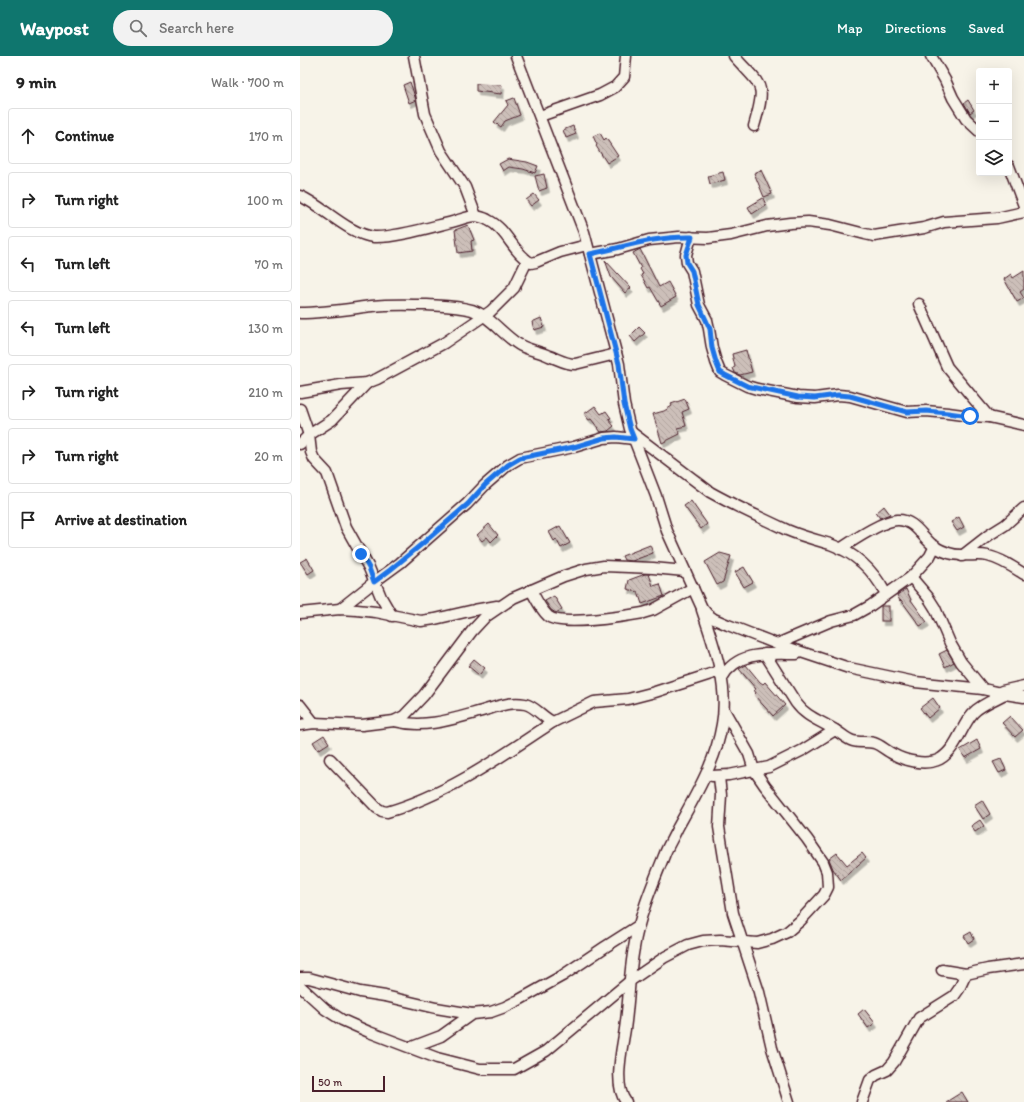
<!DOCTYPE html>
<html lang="en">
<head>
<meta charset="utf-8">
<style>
	:root { --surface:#fff; --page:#f2f2f2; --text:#222; --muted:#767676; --line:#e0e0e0; --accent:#0f766e }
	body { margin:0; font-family:Itim,sans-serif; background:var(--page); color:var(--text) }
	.controls { position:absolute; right:12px; top:12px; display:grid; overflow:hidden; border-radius:4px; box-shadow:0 4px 16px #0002 }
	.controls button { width:36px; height:36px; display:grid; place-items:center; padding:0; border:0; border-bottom:1px solid var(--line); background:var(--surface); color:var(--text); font:20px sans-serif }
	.scale { position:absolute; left:12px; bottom:10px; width:73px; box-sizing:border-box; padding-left:4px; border:2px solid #4a1f2b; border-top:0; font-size:11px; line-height:14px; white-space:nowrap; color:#4a1f2b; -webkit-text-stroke:3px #f7f3e8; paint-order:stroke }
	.stop { position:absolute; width:12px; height:12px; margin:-9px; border:3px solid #1a73e8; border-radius:50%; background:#fff }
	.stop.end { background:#1a73e8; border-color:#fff; box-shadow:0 1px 4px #0008 }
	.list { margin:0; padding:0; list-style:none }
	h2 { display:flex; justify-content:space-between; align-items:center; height:52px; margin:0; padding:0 16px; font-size:17px }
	h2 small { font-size:13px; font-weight:400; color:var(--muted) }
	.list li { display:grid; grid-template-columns:26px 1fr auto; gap:12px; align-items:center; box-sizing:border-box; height:56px; margin:0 8px 8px; padding:0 8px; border:1px solid var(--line); border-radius:4px }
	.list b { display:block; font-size:15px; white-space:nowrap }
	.list em { font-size:13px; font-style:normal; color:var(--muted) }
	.icon { flex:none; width:22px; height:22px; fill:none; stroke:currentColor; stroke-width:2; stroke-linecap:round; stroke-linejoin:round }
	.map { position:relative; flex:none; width:724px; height:1046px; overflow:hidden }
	header { display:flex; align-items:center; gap:24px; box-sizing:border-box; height:56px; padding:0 20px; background:var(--accent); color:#fff }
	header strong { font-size:19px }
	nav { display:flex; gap:22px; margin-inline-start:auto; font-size:14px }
	.search { width:280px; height:36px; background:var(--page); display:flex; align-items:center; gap:10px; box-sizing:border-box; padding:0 14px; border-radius:22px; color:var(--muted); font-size:15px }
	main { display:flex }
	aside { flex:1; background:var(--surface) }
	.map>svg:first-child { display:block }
</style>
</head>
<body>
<header>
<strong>Waypost</strong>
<div class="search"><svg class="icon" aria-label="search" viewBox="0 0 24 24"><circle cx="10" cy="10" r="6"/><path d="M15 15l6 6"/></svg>Search here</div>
<nav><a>Map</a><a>Directions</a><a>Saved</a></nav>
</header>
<main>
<aside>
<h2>9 min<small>Walk · 700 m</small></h2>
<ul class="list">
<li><svg class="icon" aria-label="ahead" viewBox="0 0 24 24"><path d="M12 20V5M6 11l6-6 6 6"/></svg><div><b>Continue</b></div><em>170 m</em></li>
<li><svg class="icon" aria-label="right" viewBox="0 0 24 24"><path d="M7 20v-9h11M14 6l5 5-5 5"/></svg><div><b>Turn right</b></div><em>100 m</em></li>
<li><svg class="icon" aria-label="left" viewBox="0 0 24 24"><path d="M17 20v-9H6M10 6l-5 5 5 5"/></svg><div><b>Turn left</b></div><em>70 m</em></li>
<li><svg class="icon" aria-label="left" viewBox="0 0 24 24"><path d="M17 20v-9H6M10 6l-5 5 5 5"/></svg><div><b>Turn left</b></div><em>130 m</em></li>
<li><svg class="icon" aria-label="right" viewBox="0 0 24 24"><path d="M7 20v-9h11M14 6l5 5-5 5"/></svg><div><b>Turn right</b></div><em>210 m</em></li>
<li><svg class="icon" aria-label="right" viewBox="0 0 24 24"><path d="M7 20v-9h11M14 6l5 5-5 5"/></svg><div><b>Turn right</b></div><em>20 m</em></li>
<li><svg class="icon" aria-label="arrive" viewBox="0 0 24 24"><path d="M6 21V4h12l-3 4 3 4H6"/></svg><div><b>Arrive at destination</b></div></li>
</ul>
</aside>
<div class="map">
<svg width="724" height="1046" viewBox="0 0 724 1046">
	<defs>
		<pattern id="building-back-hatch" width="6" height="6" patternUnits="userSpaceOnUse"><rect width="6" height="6" fill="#ccbfb9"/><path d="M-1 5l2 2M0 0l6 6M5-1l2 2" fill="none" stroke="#b1a49f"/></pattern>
		<filter id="shadow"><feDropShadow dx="2.5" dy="4.5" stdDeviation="0" flood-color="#0004"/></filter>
	</defs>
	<rect width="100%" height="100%" fill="#f7f3e8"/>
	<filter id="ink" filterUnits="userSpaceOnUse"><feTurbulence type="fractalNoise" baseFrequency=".025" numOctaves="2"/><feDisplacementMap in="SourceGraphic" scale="8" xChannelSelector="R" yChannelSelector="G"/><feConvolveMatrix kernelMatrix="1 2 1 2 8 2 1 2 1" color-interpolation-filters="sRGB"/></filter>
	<g filter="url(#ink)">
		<g fill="url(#building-back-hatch)" stroke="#4a1f2b" filter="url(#shadow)">
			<path d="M110 26 116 44 109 47 103 29Z"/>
			<path d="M176 28 202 29 201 38 176 35Z"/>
			<path d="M214 42 220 59 205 65 201 71 194 66 208 49 206 45Z"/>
			<path d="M668 44 674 54 670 57 664 47Z"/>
			<path d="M273 70 276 78 266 82 263 74Z"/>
			<path d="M300 77 304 84 306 82 318 100 307 107 296 90 297 89 293 80Z"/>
			<path d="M208 103 227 106 238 110 235 117 223 113 209 111 203 115 199 108Z"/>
			<path d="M461 114 472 138 464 141 454 117Z"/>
			<path d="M423 116 425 124 410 128 408 120Z"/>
			<path d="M244 118 247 132 239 135 235 120Z"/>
			<path d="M234 138 239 144 231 150 226 144Z"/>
			<path d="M463 142 466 149 452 158 448 151Z"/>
			<path d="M168 169 174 184 171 185 172 195 158 197 155 174Z"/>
			<path d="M340 193 359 231 368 226 376 241 361 250 350 231 348 232 341 219 343 218 340 213 341 212 333 197Z"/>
			<path d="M305 204 331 232 325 237 311 221Z"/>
			<path d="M724 215V233L720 236 724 242 717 246 704 223 711 218 713 222Z"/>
			<path d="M241 262 244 271 234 274 232 266Z"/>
			<path d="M339 271 345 277 335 286 330 280Z"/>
			<path d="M446 294 452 316 440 319 435 317 433 312 435 311 432 298Z"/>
			<path d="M385 343 389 353 382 356 386 370 377 372 380 378 362 387 353 358 364 355 372 350 371 348Z"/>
			<path d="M295 350 301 358 306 355 311 362 308 363 314 370 308 375 301 376 291 363 289 364 284 358Z"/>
			<path d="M391 445 407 468 401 473 384 450Z"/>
			<path d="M584 450 590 458 580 462 576 457Z"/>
			<path d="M659 461 664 471 657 475 651 466Z"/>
			<path d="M189 468 198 479 191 486 187 481 182 485 177 479Z"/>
			<path d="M260 470 270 487 261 492 256 483 254 485 249 476Z"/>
			<path d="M350 489 353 497 332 505 324 504 322 500Z"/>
			<path d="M420 497 431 500 423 526 417 529 405 506Z"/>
			<path d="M7 502 14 514 8 518 0 506Z"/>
			<path d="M444 511 453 526 444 531 435 516Z"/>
			<path d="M345 518H349L353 530 360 528 364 540 342 548 338 536 327 533 329 524Z"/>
			<path d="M606 533 611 544 627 566 620 570 601 544 600 545 597 539Z"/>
			<path d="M254 540 262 553 256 557 251 554 245 545Z"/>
			<rect x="581" y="550" width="8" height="15"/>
			<path d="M647 594 654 606 645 611 639 598Z"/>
			<path d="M174 603 185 612 179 619 168 610Z"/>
			<path d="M446 609 460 626 463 628 465 626 485 649 473 660 454 639 456 637 454 634 456 633 439 613Z"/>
			<path d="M633 642 640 652 628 662 620 652Z"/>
			<path d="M710 660 723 674 715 681 702 667Z"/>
			<path d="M24 679 29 687 18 694 13 686Z"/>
			<path d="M677 684 681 693 665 702 660 694Z"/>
			<path d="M701 703 706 714 699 717 693 706Z"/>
			<path d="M682 744 690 758 683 763 674 749Z"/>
			<path d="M680 764 684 770 675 776 671 770Z"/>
			<path d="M537 797 547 809 562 797 566 802 541 824 533 813 529 803Z"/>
			<path d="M671 876 674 883 668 887 664 880Z"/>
			<path d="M564 953 575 967 568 972 558 958Z"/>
			<path d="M662 1036 668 1046H646Z"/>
		</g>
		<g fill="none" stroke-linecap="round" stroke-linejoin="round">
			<g stroke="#4a1f2b" stroke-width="13">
				<g id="minor">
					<path d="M114 0 125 58 141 95 165 131 176 160"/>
					<path d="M216 0 284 176 319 308 324 348 330 373 356 440 367 475 402 552 407 558 414 563 428 569 477 588 549 612 615 626 683 633 705 638 724 641"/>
					<path d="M434 0C462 32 467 26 454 70"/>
					<path d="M631 0 645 24 653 42 666 63 679 75"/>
					<path d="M240 60 300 39 315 31 324 21 326 0"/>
					<path d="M709 110 724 150"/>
					<path d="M0 140C23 150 48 178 74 181 95 182 131 171 152 166 160 164 168 160 176 160 180 161 185 162 188 164 207 173 213 197 231 207L236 206 260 196 287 189"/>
					<path d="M391 181 386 199 387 207 392 215 399 249 407 264 409 273 412 292 416 306 420 316 425 319 447 330 457 333 498 341 515 342 538 339 550 340 607 356 626 355 648 357 670 360 689 361 724 369"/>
					<path d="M290 198 318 193 349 184 379 181 408 182 431 179 467 170 490 167 508 166 530 169 565 178 574 180 624 172 644 166 697 162 724 156"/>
					<path d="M619 248 647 311 689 361"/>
					<path d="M0 257C25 257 48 253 72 250 91 248 109 249 127 249 142 250 157 250 172 254 190 260 202 278 218 288 227 294 239 295 249 300 258 303 265 308 275 308L316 298"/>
					<path d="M0 336 41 329 67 327 77 323 144 287 191 255 214 232 227 205"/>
					<path d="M0 353 9 379 11 396 14 403 27 417 46 471 69 512 81 541 92 560"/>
					<path d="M331 376 410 436C435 450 461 462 487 474 501 480 516 484 530 488 555 497 574 515 586 538"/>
					<path d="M0 388 9 379 32 364 67 327"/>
					<path d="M540 493C554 484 581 465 597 464 615 463 622 482 635 491 642 495 653 499 661 499 670 500 679 498 688 500 701 503 713 511 724 518"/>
					<path d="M662 500 689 479 705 469 724 452"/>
					<path d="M611 521 628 541 635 552 650 587 661 606 683 633"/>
					<path d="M231 534C236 543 241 554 248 560 259 571 326 560 343 557L353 554 393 532"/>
					<path d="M40 553 74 526 100 507 167 448 185 429 208 409 220 402 274 391 304 382 316 381 334 383"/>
					<path d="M0 557 40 553 57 554 76 556 121 565 135 563 174 554 197 550"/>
					<path d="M477 588 531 565 554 559 570 550 611 521 630 500 635 490"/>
					<path d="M465 598 496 647C506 661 521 665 535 674 542 678 546 683 553 685 560 687 567 685 574 687 581 689 586 695 593 698 605 705 626 710 640 703 657 693 661 670 673 657 680 649 696 643 705 638"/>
					<path d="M422 622C437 594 470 598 497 598"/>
					<path d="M702 635 724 630"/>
					<path d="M0 649 14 667"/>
					<path d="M94 665C125 673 153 663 182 655 196 651 210 645 225 648 235 650 243 662 253 666L294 646 328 643 355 636 420 615"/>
					<path d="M0 669 14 667 62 669 94 665 104 660 124 639 172 575 185 561 213 542 264 520 286 513 304 510 353 512 385 515"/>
					<path d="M30 703 77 752 82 755 87 756C147 739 202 700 253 666"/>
					<path d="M412 720 429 719 469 711 503 694 535 674"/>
					<path d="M419 721 421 739 419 771 433 857 459 936 472 992 489 1046"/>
					<path d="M642 914 666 918 688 913 724 908"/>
					<path d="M0 922H9L60 936 85 940 136 952 172 958"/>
					<path d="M0 930 25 953 42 964 69 976 137 1002 180 1013H214L246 995 330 925 365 901 388 889 403 885 420 884 457 887 472 883 487 876 500 865 524 839 528 831 527 816 523 806 507 783 465 730 454 714 449 698 424 654"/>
					<path d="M112 991 141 980 172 958 191 956 205 951 219 944 262 920 305 891 338 870"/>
					<path d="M326 1046C313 1029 322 993 325 973 329 946 329 918 334 892 338 863 353 827 364 800 367 791 373 782 377 773 395 740 416 706 422 668 429 629 414 590 402 554"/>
					<path d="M562 1046 570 1024 576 1019 587 1014 594 1006 619 962 654 940 659 933 666 918"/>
				</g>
			</g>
			<use href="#minor" stroke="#f7f3e8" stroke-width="10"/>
		</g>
	</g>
	<g fill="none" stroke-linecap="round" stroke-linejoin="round" filter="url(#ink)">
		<path stroke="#1a73e8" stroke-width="5" d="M61 498 69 512 74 526 90 514 122 488 168 448 185 429 208 409 220 402 274 391 304 382 316 381 334 383 330 373 324 348 319 308 290 198C324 191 356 180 392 181L386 199 387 207 392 215 399 249 406 264 410 273 412 292 416 306 420 316 425 319 447 330 498 341 515 342 538 339 550 340 607 356 626 355 648 357 670 360"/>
	</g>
</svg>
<div class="controls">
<button>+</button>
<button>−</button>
<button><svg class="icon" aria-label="layers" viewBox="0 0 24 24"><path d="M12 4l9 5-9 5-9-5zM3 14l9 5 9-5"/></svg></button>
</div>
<div class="scale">50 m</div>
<div class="stop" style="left:670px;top:360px"></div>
<div class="stop end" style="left:61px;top:498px"></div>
</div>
</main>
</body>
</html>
